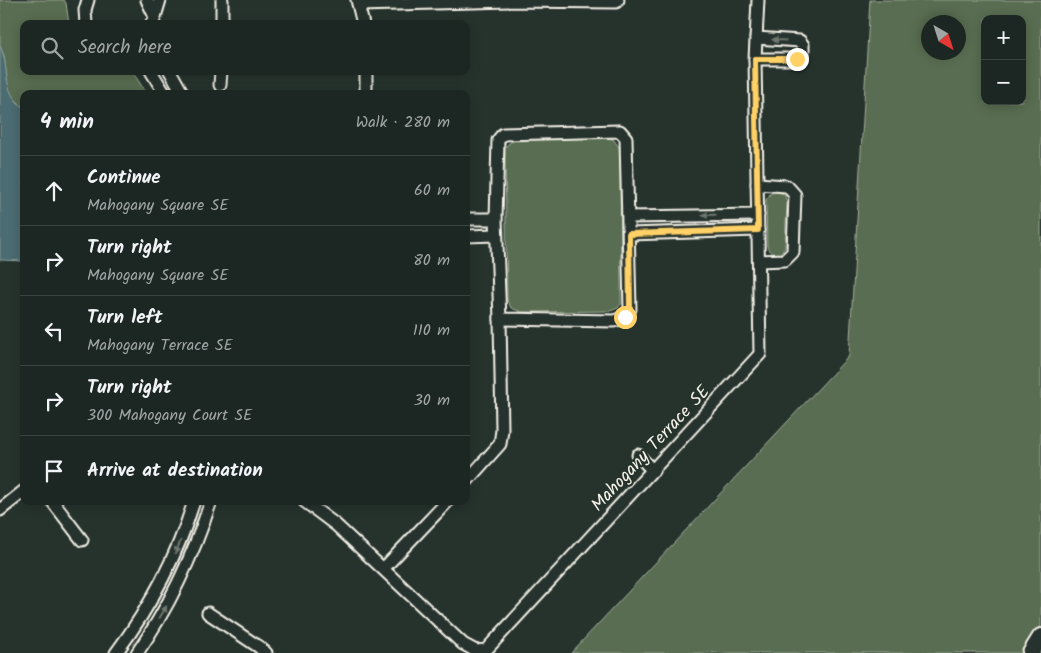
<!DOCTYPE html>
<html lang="en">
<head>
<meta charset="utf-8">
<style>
	:root { --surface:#1c2622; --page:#29322f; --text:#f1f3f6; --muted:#a0a5a5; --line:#3a4340 }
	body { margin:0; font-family:Kalam,sans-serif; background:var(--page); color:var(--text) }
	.controls { position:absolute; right:15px; top:15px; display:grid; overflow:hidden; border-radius:10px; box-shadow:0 2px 12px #0003 }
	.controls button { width:45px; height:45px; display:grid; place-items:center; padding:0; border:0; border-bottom:1px solid var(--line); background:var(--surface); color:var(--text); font:25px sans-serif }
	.compass { position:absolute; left:921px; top:15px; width:45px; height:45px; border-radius:50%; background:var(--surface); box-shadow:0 2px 12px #0003; rotate:141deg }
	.stop { position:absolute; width:15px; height:15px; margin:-11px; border:4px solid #ffd166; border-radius:50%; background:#fff }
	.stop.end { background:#ffd166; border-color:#fff; box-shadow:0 1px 5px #0008 }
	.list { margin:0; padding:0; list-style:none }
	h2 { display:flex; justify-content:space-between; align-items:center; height:65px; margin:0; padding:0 20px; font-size:21px }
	h2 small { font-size:16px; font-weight:400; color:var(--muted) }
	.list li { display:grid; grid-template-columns:32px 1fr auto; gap:15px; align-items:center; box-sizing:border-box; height:70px; padding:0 20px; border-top:1px solid var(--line) }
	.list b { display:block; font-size:19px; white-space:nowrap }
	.list p { margin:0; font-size:16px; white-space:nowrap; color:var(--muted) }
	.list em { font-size:16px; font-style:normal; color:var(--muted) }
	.icon { flex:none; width:28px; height:28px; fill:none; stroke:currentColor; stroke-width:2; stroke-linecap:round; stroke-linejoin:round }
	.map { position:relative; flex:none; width:1041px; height:653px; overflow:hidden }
	.search { position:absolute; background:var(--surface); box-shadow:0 2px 12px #0003; left:20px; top:20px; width:450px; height:55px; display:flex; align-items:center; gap:12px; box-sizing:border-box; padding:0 18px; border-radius:10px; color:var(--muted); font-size:19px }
	.panel { position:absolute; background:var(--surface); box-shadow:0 2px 12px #0003; left:20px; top:90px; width:450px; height:415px; border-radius:10px }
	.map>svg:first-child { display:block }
</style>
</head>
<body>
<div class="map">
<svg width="1041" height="653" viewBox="0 0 1041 653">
	<rect width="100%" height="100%" fill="#26332d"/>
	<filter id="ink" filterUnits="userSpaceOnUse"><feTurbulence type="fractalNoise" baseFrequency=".02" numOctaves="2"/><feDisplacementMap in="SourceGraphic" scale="10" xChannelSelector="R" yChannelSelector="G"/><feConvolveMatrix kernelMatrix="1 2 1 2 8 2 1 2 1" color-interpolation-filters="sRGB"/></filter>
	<g filter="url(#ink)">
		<g fill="#586d51" stroke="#a6af9c" fill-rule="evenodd">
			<path d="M0 0H64L66 3 69 24H24V71H132L147 94H24V108L12 96 8 87 4 56 0 46Z"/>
			<path d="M870 0H1041V653H571L849 356ZM985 19H1022V101H985ZM928 22H958V52H928Z"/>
			<path d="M609 138 614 140 620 149 621 304 618 308 610 311 522 312 511 308 507 300 505 148 508 144 516 139Z"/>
			<path d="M776 191 784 194 787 202 785 247 781 253C774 256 769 253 767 246L766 200 770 194Z"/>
		</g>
		<path fill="#4b6c72" stroke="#8fa1a1" d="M0 46C11 69 0 90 24 108V261L0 260Z"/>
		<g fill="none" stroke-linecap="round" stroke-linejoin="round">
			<g stroke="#f4f1e8" stroke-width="15">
				<g id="minor">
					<path d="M147 0 155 17"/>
					<path d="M222 0V24"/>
					<path d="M357 0 363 24"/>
					<path d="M359 5 510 1 616 2 618 0"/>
					<path d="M86 24 85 10 88 0"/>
					<path d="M151 24 154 20 160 0"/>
					<path d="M755 59H797L803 54V45L800 41 756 38"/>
					<path d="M151 71 165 94"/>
					<path d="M170 71 183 94"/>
					<path d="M366 71V94"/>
					<path d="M220 85 221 71"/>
					<path d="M620 131 626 138 630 309 625 317 614 321 500 319 496 219 498 140 503 134Z"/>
					<path d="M757 184 787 186 795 195 793 252 785 260 759 261"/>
					<path d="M629 217 758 215"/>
					<path d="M466 219H496"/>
					<path d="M629 234 758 230"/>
					<path d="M466 236 496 235"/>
					<path d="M638 455 653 471"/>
					<path d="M466 482 500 444 502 430 500 319"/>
					<path d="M52 501 82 540"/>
					<path d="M304 501 336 525 463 644 476 651 486 650 760 354 755 59 758 0"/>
					<path d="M0 510 24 491"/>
					<path d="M384 568 448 501"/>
					<path d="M208 613 259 647 266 653"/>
					<path d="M116 653C151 606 177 557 194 501"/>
					<path d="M137 653C170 606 193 556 211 501"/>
				</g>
			</g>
			<g stroke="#f4f1e8" stroke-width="20">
				<path id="highway" d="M1031 653 1041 637"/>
			</g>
			<use href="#minor" stroke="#26332d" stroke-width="11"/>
			<use href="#highway" stroke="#26332d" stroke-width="16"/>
		</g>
		<defs><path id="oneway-solid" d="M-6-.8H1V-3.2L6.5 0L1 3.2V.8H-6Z" transform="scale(1.25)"/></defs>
		<g fill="#6e766e">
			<use href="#oneway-solid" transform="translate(779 40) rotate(-177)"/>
			<use href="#oneway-solid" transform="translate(709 215) rotate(179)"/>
			<use href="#oneway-solid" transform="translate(178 547) rotate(113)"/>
			<use href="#oneway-solid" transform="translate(163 612) rotate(-60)"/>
		</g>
	</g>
	<g fill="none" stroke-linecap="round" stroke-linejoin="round" filter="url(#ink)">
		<path stroke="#ffd166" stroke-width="6" d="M625 317 630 309 629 234 758 230 755 59H797"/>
	</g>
	<g text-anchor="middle" stroke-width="4" stroke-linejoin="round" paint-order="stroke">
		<g font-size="18" fill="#f4f1e8" stroke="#26332d">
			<text transform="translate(650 448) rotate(-47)" y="6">Mahogany Terrace SE</text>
		</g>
	</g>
</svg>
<div class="controls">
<button>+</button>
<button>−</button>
</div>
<svg class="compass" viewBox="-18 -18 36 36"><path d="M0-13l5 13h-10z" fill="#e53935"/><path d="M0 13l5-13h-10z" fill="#a0a5a5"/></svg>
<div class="stop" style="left:625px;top:317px"></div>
<div class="stop end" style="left:797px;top:59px"></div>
<div class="search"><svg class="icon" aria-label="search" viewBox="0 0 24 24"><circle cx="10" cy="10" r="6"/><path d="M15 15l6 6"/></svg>Search here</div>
<section class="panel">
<h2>4 min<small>Walk · 280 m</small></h2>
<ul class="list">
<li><svg class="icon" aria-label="ahead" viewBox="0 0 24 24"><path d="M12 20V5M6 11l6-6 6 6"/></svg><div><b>Continue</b><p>Mahogany Square SE</p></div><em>60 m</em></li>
<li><svg class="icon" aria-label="right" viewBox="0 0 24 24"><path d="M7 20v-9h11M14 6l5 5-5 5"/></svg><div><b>Turn right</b><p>Mahogany Square SE</p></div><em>80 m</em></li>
<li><svg class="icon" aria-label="left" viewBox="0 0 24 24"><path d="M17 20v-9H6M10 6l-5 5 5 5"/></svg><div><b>Turn left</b><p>Mahogany Terrace SE</p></div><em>110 m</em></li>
<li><svg class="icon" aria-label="right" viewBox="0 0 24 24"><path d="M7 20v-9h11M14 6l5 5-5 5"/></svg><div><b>Turn right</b><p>300 Mahogany Court SE</p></div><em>30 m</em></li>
<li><svg class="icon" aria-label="arrive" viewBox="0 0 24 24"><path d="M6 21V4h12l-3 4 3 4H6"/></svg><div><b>Arrive at destination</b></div></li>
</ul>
</section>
</div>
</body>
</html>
